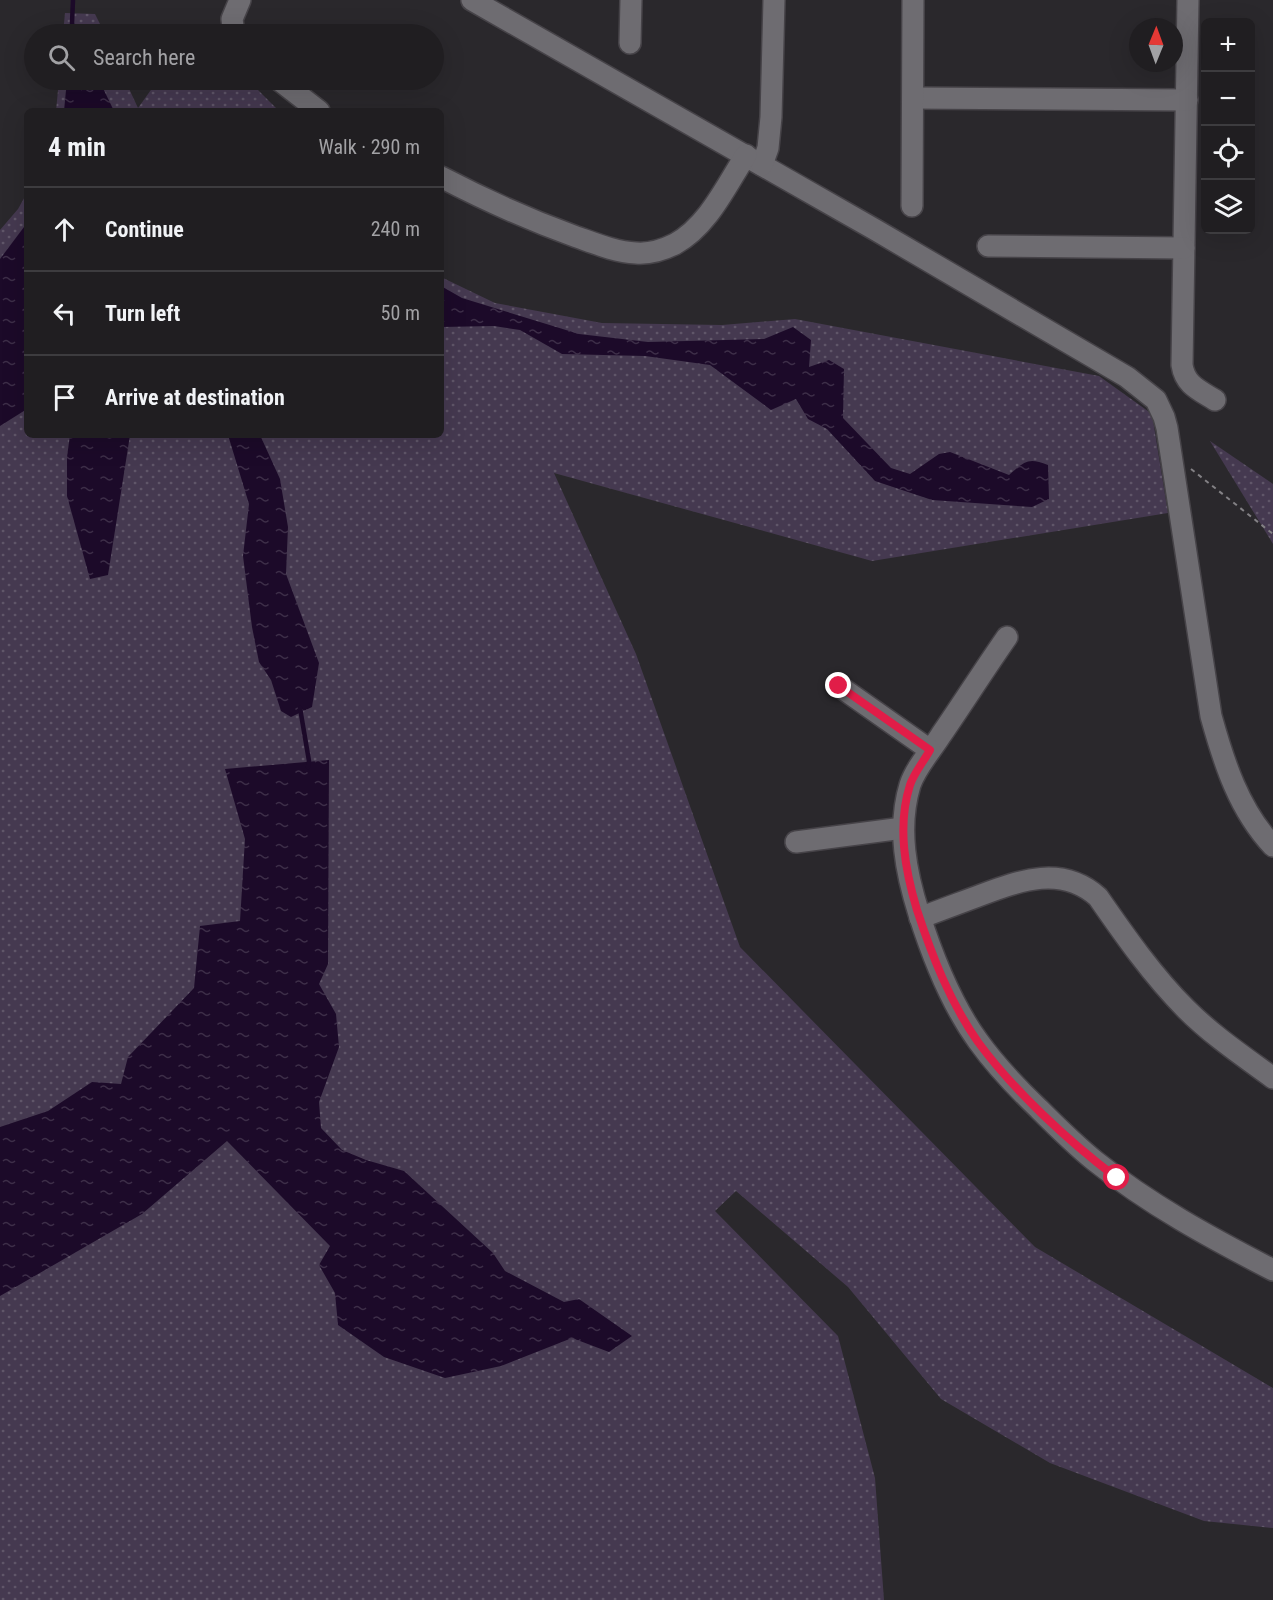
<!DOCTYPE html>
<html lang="en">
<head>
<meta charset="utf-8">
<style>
	:root { --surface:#201e21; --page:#28272a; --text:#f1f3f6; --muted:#a2a2a5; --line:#3d3c3f }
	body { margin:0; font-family:"Roboto Condensed",sans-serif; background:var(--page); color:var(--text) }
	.controls { position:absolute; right:18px; top:18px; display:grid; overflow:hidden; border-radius:9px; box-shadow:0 6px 24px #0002 }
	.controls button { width:54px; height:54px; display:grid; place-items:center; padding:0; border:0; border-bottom:2px solid var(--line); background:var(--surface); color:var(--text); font:30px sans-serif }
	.compass { position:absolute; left:1129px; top:18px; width:54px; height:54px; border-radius:50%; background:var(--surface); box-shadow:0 6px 24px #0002; rotate:1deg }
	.stop { position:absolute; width:18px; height:18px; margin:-14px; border:4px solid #e11d48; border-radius:50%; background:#fff }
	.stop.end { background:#e11d48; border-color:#fff; box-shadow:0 2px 6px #0008 }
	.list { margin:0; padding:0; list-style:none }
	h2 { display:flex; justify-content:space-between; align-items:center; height:78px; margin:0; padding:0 24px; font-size:26px }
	h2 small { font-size:20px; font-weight:400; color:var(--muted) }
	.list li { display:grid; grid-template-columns:39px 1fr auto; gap:18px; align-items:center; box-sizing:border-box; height:84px; padding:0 24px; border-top:2px solid var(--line) }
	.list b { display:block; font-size:22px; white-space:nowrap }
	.list em { font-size:20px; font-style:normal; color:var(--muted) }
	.icon { flex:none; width:33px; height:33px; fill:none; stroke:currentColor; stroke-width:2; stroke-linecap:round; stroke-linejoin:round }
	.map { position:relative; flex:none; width:1273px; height:1600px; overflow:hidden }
	.search { position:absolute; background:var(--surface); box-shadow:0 6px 24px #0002; left:24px; top:24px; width:420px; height:66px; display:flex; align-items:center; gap:15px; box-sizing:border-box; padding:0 21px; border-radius:33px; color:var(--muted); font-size:22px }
	.panel { position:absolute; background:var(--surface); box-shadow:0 6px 24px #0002; left:24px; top:108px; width:420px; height:330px; border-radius:9px }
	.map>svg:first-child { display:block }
</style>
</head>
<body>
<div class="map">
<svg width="1273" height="1600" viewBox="0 0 1273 1600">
	<defs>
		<pattern id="grass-dots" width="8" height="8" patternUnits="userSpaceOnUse" patternTransform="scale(1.5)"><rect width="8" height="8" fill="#453950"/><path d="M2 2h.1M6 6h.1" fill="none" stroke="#605669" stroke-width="1.8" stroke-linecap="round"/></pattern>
		<pattern id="water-ripples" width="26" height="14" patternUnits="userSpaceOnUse" patternTransform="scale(1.5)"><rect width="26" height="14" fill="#1c0a29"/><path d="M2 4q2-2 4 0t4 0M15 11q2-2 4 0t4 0" fill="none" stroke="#3d2e48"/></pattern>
	</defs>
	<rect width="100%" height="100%" fill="#2a282c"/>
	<g fill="url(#grass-dots)">
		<path d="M65 13 95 14 105 34H63Z"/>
		<path d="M59 80H125L138 108 158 80H248L279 111H56Z"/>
		<path d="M27 193V435H441V277L495 303 602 323 722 325 795 319 1099 376 1152 414 1168 513 872 561 554 473 636 654 740 947 1035 1247 1273 1388V1528L1204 1521 1050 1463 941 1399 848 1287 736 1191 715 1211 838 1336 875 1478 884 1600H0V230L18 209Z"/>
		<path d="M1210 441 1273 484V544Z"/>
	</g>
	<g fill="url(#water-ripples)">
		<path d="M67 80H99L114 111H64Z"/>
		<path d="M27 223V409L0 426V259Z"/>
		<path d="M441 286 462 298 579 334 648 342 764 339 793 327 811 340 809 367 829 360 844 369 843 418 891 468 910 474 939 454 950 452 1009 475C1025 461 1028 457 1048 465L1049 499 1032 507 932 500 875 481 827 429 808 419 796 399 771 410 710 365 645 356 562 354 520 330 494 326 441 327Z"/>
		<path d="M70 435H130L108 575 90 579 67 496V457Z"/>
		<path d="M228 435H260L280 479 288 527 286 574 319 663 312 707 291 717 281 711 271 680 259 662 252 627 243 556 249 504Z"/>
		<path d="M329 760 328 964 319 984 336 1014 339 1047 319 1102 321 1128 342 1150 366 1160 404 1171 493 1253 505 1271 564 1302 579 1299 632 1336 609 1352 572 1338 501 1366 445 1378 384 1357 338 1325 335 1293 319 1265 330 1246 227 1141 142 1214 0 1296V1127L48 1111 92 1082 121 1084 128 1057 194 988 200 926 240 921 245 839 225 769Z"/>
	</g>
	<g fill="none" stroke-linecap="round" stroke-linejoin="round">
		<g stroke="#1c0a29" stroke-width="4.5">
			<path d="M73 0 72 23 74 34"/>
			<path d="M300 708 309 761 308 767"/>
		</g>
		<g stroke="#464348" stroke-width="24">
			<g id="minor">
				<path d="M472 0 874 229 1127 377 1156 400 1164 417 1167 428 1211 716C1224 763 1239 810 1273 846"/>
				<path d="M1188 0 1182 365C1185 385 1199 390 1215 400"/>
				<path d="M234 34 232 19 240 0"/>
				<path d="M630 43 631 0"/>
				<path d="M279 80 319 111"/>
				<path d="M913 98 1187 100"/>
				<path d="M762 165 768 148 771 117 774 0"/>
				<path d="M441 177C485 200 527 219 574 236 594 243 615 252 636 253 649 254 663 250 675 244 708 226 726 186 746 155"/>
				<path d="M912 206 913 0"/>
				<path d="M988 246 1184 248"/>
				<path d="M1007 637C984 670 963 703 941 735 931 751 916 767 910 785 897 828 906 873 919 914 933 958 951 1004 978 1041 996 1066 1017 1088 1039 1109 1057 1127 1075 1145 1095 1161 1150 1205 1211 1238 1273 1270"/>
				<path d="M839 686 930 750"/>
				<path d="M796 842 903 828"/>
				<path d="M920 918C940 910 960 903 981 895 1021 880 1062 865 1098 897 1125 936 1153 976 1186 1009 1212 1035 1243 1056 1273 1078"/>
			</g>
		</g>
		<path stroke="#838185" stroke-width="2" stroke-dasharray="4.5 4.5" stroke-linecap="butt" d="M1191 469 1273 534"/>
		<use href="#minor" stroke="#6e6c71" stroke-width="21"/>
	</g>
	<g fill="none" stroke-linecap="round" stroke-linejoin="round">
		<path stroke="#e11d48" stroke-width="8" d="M839 686 930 750C924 761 914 773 910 785 897 826 905 870 917 910 932 956 950 1002 978 1042 1014 1091 1068 1141 1117 1178"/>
	</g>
</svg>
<div class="controls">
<button>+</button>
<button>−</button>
<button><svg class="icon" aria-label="locate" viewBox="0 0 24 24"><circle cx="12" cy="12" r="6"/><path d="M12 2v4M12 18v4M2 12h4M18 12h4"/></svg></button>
<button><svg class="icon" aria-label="layers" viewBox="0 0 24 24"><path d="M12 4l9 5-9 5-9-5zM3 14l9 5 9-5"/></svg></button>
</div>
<svg class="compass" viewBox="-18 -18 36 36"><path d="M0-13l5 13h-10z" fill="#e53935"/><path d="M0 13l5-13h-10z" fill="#a2a2a5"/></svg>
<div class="stop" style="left:1117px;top:1178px"></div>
<div class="stop end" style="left:839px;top:686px"></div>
<div class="search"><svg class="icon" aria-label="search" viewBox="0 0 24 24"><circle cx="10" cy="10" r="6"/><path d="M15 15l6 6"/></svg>Search here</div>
<section class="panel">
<h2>4 min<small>Walk · 290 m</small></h2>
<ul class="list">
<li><svg class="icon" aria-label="ahead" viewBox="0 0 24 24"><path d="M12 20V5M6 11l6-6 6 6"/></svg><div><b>Continue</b></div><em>240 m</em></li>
<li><svg class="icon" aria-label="left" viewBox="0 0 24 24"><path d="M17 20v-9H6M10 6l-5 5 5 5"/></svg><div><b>Turn left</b></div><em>50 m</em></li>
<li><svg class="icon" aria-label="arrive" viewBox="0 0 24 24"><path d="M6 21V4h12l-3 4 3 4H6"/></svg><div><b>Arrive at destination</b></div></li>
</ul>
</section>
</div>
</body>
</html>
